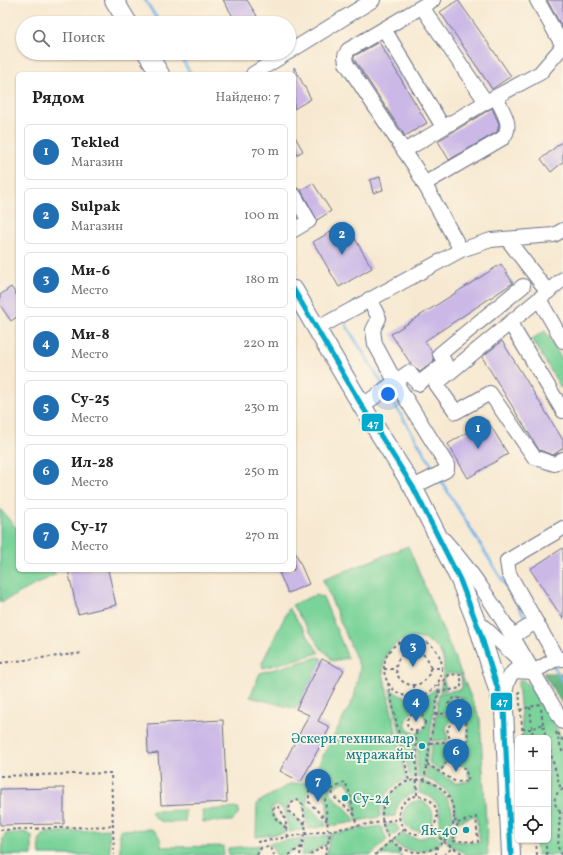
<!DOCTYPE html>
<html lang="ru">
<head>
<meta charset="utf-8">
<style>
	:root { --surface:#fff; --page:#f2f2f2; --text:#222; --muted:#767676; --line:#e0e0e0; --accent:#1f6fb2 }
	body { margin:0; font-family:Vollkorn,serif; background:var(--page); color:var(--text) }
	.controls { position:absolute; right:12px; bottom:12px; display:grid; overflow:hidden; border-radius:6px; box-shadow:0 1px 3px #0004 }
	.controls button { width:36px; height:36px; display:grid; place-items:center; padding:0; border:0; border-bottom:1px solid var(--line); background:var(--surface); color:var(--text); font:20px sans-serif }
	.you { position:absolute; left:388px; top:394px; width:14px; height:14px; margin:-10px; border:3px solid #fff; border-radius:50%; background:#1a73e8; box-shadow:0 0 0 6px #1a73e833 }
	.badge { display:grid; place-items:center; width:26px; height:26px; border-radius:50%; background:var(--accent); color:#fff; font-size:13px; font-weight:700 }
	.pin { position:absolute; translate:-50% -33px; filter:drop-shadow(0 1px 2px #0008) }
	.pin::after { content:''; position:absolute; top:21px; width:14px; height:12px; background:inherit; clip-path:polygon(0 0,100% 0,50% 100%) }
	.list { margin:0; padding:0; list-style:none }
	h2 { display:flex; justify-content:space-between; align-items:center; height:52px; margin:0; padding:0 16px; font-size:17px }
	h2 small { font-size:13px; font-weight:400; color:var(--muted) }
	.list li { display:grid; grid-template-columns:26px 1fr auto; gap:12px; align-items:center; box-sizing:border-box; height:56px; margin:0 8px 8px; padding:0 8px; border:1px solid var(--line); border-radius:6px }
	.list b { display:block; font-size:15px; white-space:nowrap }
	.list p { margin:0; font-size:13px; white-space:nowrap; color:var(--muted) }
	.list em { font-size:13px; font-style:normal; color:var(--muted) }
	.icon { flex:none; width:22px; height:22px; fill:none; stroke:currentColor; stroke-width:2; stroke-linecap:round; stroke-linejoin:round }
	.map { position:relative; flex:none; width:563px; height:855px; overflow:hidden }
	.search { position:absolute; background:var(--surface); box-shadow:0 1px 3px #0004; left:16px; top:16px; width:280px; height:44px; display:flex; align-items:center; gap:10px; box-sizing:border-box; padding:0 14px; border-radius:22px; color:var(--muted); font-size:15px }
	.panel { position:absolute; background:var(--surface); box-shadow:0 1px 3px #0004; left:16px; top:72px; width:280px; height:500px; border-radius:6px }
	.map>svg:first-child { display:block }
</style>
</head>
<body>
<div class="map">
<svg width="563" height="855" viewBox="0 0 563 855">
	<rect width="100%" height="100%" fill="#fcf5e5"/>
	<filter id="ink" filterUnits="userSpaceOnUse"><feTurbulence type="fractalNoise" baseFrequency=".025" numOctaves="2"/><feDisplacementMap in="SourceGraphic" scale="8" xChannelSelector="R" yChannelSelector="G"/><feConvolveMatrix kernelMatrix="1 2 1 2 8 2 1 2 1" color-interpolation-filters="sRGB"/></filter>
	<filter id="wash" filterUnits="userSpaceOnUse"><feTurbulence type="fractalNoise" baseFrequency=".012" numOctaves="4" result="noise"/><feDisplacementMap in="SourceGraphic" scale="16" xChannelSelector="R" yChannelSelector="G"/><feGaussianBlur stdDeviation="0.9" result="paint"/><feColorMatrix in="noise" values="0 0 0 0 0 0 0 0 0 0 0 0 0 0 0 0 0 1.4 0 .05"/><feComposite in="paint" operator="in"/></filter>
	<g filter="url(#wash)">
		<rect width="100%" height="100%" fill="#f7e9d1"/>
		<g fill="#7ad399" stroke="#4a817c">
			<path d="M545 331 563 361V387L561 388 532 339Z"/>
			<path d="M0 509 18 530V570H52L56 574 0 603Z"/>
			<path d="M408 546 480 719 488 855H467L446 842 455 827 452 841 480 843 476 815 458 822 456 820C457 800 445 784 426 779L428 766 455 783 470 781 467 768 449 757 440 771 429 763 432 744 469 741 467 721 452 720 446 727 448 740 432 741 436 715 467 714 464 698 453 696 447 703 450 712 436 713 439 693 462 689 461 675 449 673 443 679 447 689 440 691C441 683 444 674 444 666 443 629 383 626 383 673L407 780C390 785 379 799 380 817L357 821 351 789 345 781 329 790C336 804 351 808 355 822L329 826 326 797 318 785 308 791 307 804 325 822 326 826 308 829 304 804 298 799 289 802 286 811 304 825 305 829 289 832 284 810 278 805 271 808C273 823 284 822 285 833L256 837 257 803 290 784 309 782 354 698 360 668 323 580Z"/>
			<path d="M315 595 323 597 348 658 332 661 328 654 322 650 292 605Z"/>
			<path d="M289 608 319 653 263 668 262 663Z"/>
			<path d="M319 657 322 659 296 709 250 697 260 673Z"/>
			<path d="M521 679 528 684 563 739V855H537L536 840H548V738H523L518 682Z"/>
			<path d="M437 687 424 778H418L417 733C437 727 419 702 408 716 405 719 405 724 407 728L414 733 416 778 410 779 390 688C404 702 424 701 437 687Z"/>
			<path d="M419 781C446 785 465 816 444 840L436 831C445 814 439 796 419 793Z"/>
			<path d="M415 782 416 793C404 795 396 804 395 816L383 817C381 798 398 783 415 782Z"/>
			<circle cx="418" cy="816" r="15"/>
			<path d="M239 808 238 815 232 821 203 822 202 810Z"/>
			<path d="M185 810V822C173 822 156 826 151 811Z"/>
			<path d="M396 824 399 830 390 837 384 825Z"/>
			<path d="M381 826 387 840 371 855H326L331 834Z"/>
			<path d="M109 829 110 855H40L39 840 45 833Z"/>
			<path d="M151 829C159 833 161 839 161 847L223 846 224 855H120V830Z"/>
			<path d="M26 832 32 836V855H2L3 838 5 834Z"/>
			<path d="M403 833C413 840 423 840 433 833L442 842C427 854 408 854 393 842Z"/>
			<path d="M329 835 327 843 307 855H301L304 839Z"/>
			<path d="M302 838 300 845 286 855H276L273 848 266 844Z"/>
			<path d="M391 844 399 850 400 855H379Z"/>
			<path d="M262 845 258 848 256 855H228V848Z"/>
		</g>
		<path fill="#63b581" stroke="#3f7270" d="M543 673H563V705Z"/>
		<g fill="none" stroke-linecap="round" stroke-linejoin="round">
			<g stroke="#75b5e9" stroke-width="3">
				<path d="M145 0 160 23"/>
				<path d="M178 53 191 74"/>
				<path d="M346 325 383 385"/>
				<path d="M387 392 436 472"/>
				<path d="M440 479 528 622"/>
				<path d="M553 665 563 682"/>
			</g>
		</g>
		<g id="blocks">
			<g fill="#cbb8e7">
				<path d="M223 0H247L257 16 246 23H237Z"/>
				<path d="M458 0 511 76 492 89 440 12Z"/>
				<path d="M547 0H563V29Z"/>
				<path d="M379 42 427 123 405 136 354 59V56Z"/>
				<path d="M294 67 311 99 294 109Z"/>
				<path d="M492 108 499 124 497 132 449 160 438 141Z"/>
				<path d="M294 135 303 151 294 156Z"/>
				<path d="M563 141V162L551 172 541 159Z"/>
				<path d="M380 177 383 190 373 193 370 180Z"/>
				<path d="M313 183 331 211 317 220 301 190Z"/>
				<path d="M346 223 372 268 339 287 313 242Z"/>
				<path d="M501 264 513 283 425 341 432 352 434 361 420 372 411 364 391 334Z"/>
				<path d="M11 287 18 297V316L11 321 0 305V295Z"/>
				<path d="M502 341 563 440V448L553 455 539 450 482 357Z"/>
				<path d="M487 420 508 454 468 478 448 444Z"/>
				<path d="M563 548V619L530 569Z"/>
				<path d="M294 549 309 584 288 593 278 570H294Z"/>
				<path d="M68 570H108L116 605 78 614Z"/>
				<path d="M322 659 344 670 318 721 330 727 301 782 280 771 309 715 296 709Z"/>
				<path d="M223 720 227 802 161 805 158 753 148 754 147 724Z"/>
				<path d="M64 788V824L0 825V789Z"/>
			</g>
		</g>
	</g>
	<g filter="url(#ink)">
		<use href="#blocks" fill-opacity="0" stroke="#687086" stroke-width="1"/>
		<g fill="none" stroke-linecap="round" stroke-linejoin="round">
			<g stroke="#687086" stroke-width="16">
				<g id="minor">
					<path d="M433 0 348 50 345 56 346 63 415 167 461 250"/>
					<path d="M537 0 563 46"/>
					<path d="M422 7 486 102"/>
					<path d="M384 29 443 127"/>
					<path d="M289 52 373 0"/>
					<path d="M253 74 287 53"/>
					<path d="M404 151 486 102 540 73 563 46"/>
					<path d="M424 184 503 138C514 125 502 111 496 97"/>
					<path d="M294 195 309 221 294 230"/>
					<path d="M507 239 548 292"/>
					<path d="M563 279 436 384 456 412 490 393 534 457 554 464 563 459"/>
					<path d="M369 299 379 318 373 330 375 344 395 381 447 465V469L445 471 413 487"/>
					<path d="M539 299 563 341"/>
					<path d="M510 323 563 411"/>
					<path d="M318 328 461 250 491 240 554 235 563 230"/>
					<path d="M362 406 409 372 418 384 445 363 440 354 523 286"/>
					<path d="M444 540C493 594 525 661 563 722"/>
					<path d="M477 621 525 665"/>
					<path d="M513 636 536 622"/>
					<path d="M557 659 509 574 507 561 563 528"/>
					<path d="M504 705C506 693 505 680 514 671L533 672 554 660 563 659"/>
				</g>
			</g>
			<g stroke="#687086" stroke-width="20">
				<g id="major">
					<path d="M114 0 128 23"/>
					<path d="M147 53 160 74"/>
					<path d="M294 290 362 406 413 487 460 580 480 632 504 709 511 855"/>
				</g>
			</g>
			<g stroke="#687086" stroke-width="2" stroke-dasharray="3 3" stroke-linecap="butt">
				<circle cx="413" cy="668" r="29"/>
				<circle cx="413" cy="668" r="17"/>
				<path d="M0 663 83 653"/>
				<path d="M430 668H442"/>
				<path d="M384 669H396"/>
				<path d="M388 683 409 781"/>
				<path d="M414 685V697"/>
				<path d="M519 691 523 738"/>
				<path d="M438 692 461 688V675L450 674 444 680 448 690"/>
				<path d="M530 707 533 738"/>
				<path d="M541 709 543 724"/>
				<path d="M520 710 540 704"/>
				<circle cx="416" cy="722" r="9"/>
				<path d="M435 714 466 713 463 699 454 698 448 704 452 713"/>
				<path d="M522 729H532L543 724 545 734 535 738"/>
				<path d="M416 732 417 796"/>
				<path d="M556 732 563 754"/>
				<path d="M558 733 563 741"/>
				<path d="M430 743 468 740 466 723 453 722 447 728 450 741"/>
				<path d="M548 744 561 790"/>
				<path d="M427 764 456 782 469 781 465 769 449 758 440 772"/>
				<path d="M0 776 111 773 114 855"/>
				<circle cx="418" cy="816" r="36"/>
				<path d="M424 781 440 681"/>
				<path d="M563 789C552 794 552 807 563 813"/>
				<circle cx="418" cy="815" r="19"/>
				<path d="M560 811 558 847 561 855"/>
				<path d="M355 815 334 797 331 790 345 782 349 791 357 826"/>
				<path d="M454 820 458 823 453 841 478 842 476 817 458 823"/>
				<path d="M327 821 309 802V791L317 787 325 799 328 830"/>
				<path d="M305 824 288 811 291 803 298 800 303 805 306 834"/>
				<path d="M286 828 274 817 273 809 277 806C286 814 286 826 288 837"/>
				<path d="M431 829 444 842 465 855"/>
				<path d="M0 830 113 826"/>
				<path d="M536 840 537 855"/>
				<path d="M545 840 547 855"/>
				<path d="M257 842 400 819"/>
				<path d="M401 848 402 855"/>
				<path d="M257 855 261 848 266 847 271 848 274 855"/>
				<path d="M289 855 301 847"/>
				<path d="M300 855 304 834"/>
				<path d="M310 855 327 844"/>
				<path d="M325 855 331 830"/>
				<path d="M375 855 405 828"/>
				<path d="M436 855 437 847"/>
				<path d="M444 855 453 847"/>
			</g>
			<use href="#minor" stroke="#fff" stroke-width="14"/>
			<use href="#major" stroke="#fff" stroke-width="18"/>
			<g stroke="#fcf5e5" stroke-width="8">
				<path id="bus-1" d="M294 290 362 406 413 487 460 580 480 632 504 709 511 855"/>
			</g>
			<use href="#bus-1" stroke="#00a9ce" stroke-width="5"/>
		</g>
	</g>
	<g fill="#0f9aa8" stroke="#fcf5e5" stroke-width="1.5">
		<circle cx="422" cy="746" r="4"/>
		<circle cx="345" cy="798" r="4"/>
		<circle cx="466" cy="830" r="4"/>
	</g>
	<g text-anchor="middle" stroke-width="3.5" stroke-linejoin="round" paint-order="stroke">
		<g font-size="14" fill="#0d838f" stroke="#fcf5e5" text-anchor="end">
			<text x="414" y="743">Әскери техникалар<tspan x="414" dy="16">мұражайы</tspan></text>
			<text x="353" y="803" text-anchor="start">Су-24</text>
			<text x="458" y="835">Як-40</text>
		</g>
	</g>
	<g stroke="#fcf5e5" stroke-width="1.5">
		<rect x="361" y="413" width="23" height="19" rx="4" fill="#00a9ce"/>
		<rect x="490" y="692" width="23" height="19" rx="4" fill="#00a9ce"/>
	</g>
	<g font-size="11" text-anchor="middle" font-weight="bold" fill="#fff">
		<text x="373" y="427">47</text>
		<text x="502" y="705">47</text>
	</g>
</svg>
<div class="controls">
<button>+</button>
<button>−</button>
<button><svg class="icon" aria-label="locate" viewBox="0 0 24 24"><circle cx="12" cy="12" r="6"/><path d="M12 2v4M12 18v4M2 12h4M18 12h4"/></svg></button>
</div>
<div class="you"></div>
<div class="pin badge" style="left:478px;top:449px">1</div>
<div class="pin badge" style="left:342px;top:255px">2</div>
<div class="pin badge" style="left:413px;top:667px">3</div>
<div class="pin badge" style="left:416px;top:722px">4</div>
<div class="pin badge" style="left:459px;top:732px">5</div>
<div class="pin badge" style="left:456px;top:772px">6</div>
<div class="pin badge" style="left:318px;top:802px">7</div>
<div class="search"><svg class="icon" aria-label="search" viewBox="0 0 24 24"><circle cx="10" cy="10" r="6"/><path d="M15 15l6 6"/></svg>Поиск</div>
<section class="panel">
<h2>Рядом<small>Найдено: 7</small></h2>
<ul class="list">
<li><span class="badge">1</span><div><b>Тekled</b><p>Магазин</p></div><em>70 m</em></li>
<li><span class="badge">2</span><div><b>Sulpak</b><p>Магазин</p></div><em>100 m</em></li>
<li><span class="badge">3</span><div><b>Ми-6</b><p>Место</p></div><em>180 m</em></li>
<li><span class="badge">4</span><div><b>Ми-8</b><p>Место</p></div><em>220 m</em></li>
<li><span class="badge">5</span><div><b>Су-25</b><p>Место</p></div><em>230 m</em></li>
<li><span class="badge">6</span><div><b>Ил-28</b><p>Место</p></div><em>250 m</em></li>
<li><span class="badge">7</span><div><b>Су-17</b><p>Место</p></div><em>270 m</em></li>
</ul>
</section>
</div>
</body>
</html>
